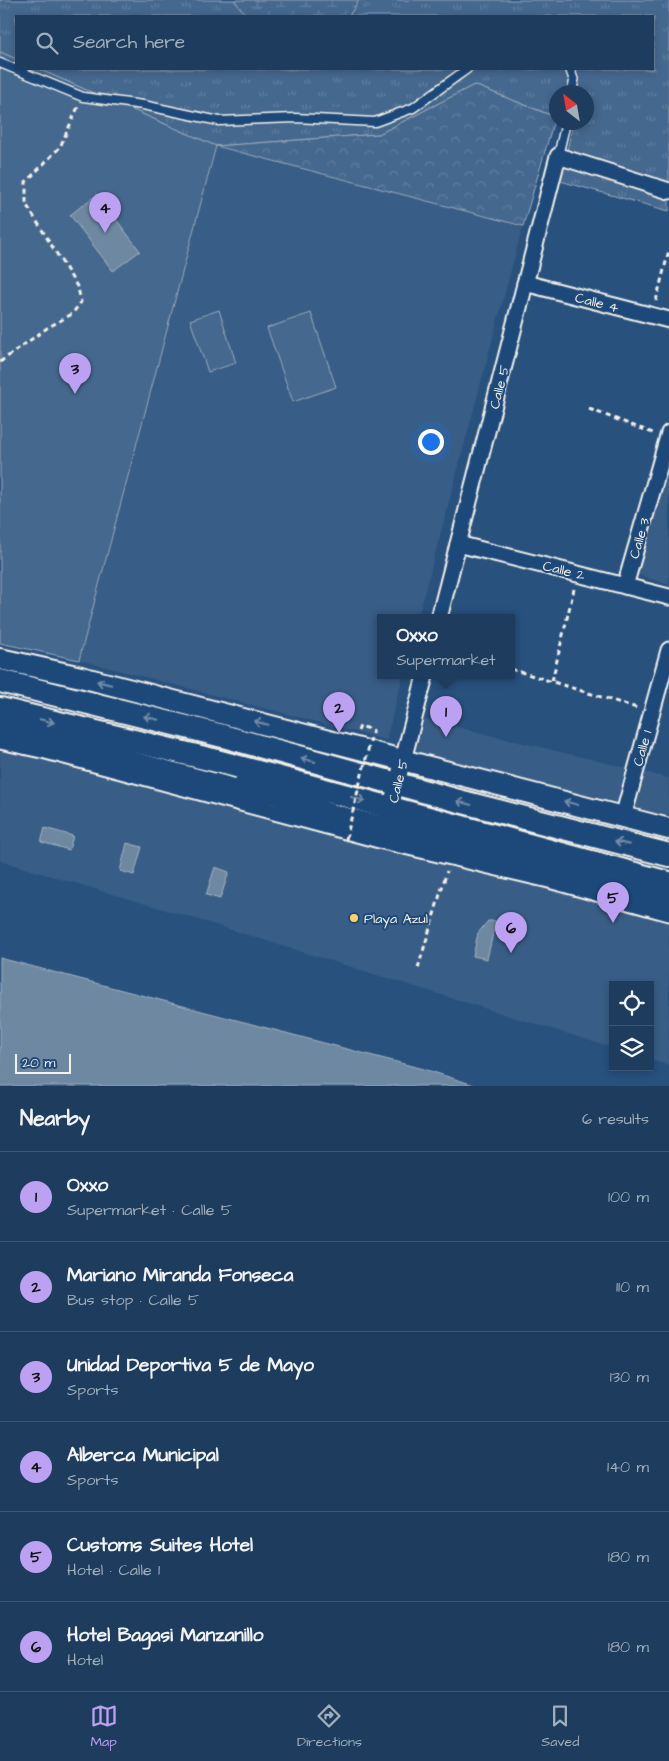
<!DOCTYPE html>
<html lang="en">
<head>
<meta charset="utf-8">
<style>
	:root { --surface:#1e3d5e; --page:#2b4867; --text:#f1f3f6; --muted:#a1aebc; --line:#3c5673; --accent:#bca0f2 }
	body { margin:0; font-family:"Architects Daughter",sans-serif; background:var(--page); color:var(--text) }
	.controls { position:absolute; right:15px; bottom:15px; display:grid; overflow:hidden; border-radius:0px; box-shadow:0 2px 8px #0003 }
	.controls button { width:45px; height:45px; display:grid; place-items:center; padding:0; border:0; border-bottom:1px solid var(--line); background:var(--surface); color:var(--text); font:25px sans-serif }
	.compass { position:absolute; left:549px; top:85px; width:45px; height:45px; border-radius:50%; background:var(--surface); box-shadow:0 2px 8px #0003; rotate:329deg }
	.scale { position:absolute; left:15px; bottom:12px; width:56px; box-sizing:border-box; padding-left:5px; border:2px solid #f4f1e8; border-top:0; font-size:14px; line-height:18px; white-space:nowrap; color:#f4f1e8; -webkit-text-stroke:4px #1f4a7a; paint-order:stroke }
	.you { position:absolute; left:430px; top:441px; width:18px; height:18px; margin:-12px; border:4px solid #fff; border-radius:50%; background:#1a73e8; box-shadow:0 0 0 8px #1a73e833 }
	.badge { display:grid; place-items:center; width:32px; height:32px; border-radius:50%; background:var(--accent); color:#111; font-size:16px; font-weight:700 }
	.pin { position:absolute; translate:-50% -41px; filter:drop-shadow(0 1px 2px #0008) }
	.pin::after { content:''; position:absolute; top:26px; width:18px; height:15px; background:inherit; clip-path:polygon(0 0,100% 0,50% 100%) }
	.popup { position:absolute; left:377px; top:614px; width:138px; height:65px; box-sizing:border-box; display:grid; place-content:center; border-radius:0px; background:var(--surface); filter:drop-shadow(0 1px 4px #0005); font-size:16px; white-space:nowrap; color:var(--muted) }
	.popup b { font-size:19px; color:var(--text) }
	.popup::after { content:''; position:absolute; left:50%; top:100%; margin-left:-10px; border:10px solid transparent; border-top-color:var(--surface) }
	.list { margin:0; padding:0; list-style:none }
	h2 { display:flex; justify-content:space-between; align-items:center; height:65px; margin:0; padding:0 20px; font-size:21px }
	h2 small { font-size:16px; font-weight:400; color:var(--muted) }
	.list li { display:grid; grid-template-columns:32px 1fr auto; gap:15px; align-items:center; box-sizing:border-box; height:90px; padding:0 20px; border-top:1px solid var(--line) }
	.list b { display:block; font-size:19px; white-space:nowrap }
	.list p { margin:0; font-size:16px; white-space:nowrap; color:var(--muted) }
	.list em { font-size:16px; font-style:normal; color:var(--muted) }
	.icon { flex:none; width:28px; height:28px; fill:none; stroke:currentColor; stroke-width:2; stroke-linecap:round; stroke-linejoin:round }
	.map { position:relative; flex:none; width:669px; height:1086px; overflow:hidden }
	.search { position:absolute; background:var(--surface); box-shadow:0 2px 8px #0003; left:15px; right:15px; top:15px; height:55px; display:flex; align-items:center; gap:12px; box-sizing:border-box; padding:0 18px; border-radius:0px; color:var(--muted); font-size:19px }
	.sheet { height:605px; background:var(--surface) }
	nav { display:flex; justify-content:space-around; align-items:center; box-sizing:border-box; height:70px; border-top:1px solid var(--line); background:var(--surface); font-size:14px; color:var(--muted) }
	nav a { display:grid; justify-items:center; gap:2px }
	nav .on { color:var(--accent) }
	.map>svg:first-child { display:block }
</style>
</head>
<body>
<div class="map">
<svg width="669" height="1086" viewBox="0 0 669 1086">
	<defs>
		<pattern id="grass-tufts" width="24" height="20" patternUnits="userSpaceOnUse" patternTransform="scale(1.25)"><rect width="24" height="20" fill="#45688e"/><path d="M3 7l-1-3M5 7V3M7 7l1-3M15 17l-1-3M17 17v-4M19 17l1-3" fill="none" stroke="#607e9e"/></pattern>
		<pattern id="forest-crowns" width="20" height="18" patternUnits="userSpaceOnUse" patternTransform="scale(1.25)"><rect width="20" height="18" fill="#45688e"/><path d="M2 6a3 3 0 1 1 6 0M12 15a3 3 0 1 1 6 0" fill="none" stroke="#607e9e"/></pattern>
		<pattern id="wetland-marsh" width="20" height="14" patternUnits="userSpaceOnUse" patternTransform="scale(1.25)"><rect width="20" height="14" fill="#45688e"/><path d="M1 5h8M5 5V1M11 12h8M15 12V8" fill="none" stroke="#607e9e"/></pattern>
	</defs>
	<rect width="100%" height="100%" fill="#28517e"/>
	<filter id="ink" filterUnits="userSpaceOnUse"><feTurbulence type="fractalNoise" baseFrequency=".02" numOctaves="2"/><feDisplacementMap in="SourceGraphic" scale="10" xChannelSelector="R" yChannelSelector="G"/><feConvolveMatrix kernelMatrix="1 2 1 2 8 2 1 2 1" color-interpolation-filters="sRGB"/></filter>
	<g filter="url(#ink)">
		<g fill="#375d86">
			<path d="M216 146 523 226 418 618H381V676H403L386 740 79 660Z"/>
			<path d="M669 450V585L636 574Z"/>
			<path d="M424 719 669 778V1065L650 1060V985H613V1048L186 916 0 861V720L223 775 396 824Z"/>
		</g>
		<g fill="url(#grass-tufts)" stroke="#9cacbb">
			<path d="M0 0H234L247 16H16V59L0 52Z"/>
			<path d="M359 0H669V211L560 181 573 124 570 123 586 122V92H556V117L474 85 379 134 216 146 38 69H653V16H349Z"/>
		</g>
		<path fill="url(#forest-crowns)" stroke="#9cacbb" d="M474 85 555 117 523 226 216 146 379 134Z"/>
		<path fill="url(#wetland-marsh)" stroke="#9cacbb" d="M234 0H359L349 16H247Z"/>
		<g fill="#45688e" stroke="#9cacbb">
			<path d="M0 52 16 59V69H38L216 146 79 660 0 643Z"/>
			<path d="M219 310 236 363 208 372 190 320Z"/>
			<path d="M311 313 336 387 293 402 267 328Z"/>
		</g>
		<g fill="#6e88a2" stroke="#a4b2be">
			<path d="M97 194 140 251 113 271 70 215Z"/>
			<path d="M45 828 73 836 69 850 41 842Z"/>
			<path d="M127 843 142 847 134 875 120 871Z"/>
			<path d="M215 867 229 872 220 899 206 895Z"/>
			<path d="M488 921H496L487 959 473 956 478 933Z"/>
			<path d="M0 958 427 1070 477 1086H0Z"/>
		</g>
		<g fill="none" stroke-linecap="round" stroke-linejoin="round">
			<g stroke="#f4f1e8" stroke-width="11">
				<g id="lane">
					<path d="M0 63 83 97 143 105 219 121 295 118 375 122 413 108 467 69"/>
					<path d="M570 69 574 81 572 92"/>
					<path d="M558 156 566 122"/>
				</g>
			</g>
			<g stroke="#f4f1e8" stroke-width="19">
				<g id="street">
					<path d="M525 283 669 320"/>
					<path d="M458 544 669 597"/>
					<path d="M625 586 669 433"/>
					<path d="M439 618 558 156 669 191"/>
					<path d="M0 741 46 751 383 841 549 880 669 913"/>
					<path d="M388 817 425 676"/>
					<path d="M623 817 669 650"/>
				</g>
			</g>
			<g stroke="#f4f1e8" stroke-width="24">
				<g id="secondary">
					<path d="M0 659 81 677 669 829"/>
					<path d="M0 729 50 740 264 797"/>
					<path d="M317 811 471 848"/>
					<path d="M499 855 669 898"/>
				</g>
			</g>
			<g stroke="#f4f1e8" stroke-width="26">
				<g id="primary">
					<path d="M0 681 223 736 459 801 669 855"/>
					<path d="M0 709 217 761 669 883"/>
					<path d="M246 782 331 815"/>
					<path d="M455 844 516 854"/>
				</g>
			</g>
			<g stroke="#f4f1e8" stroke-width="3" stroke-dasharray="5 4" stroke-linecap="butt">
				<path d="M656 301 669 250"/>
				<path d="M0 362 47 328 72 314 81 302 78 288 26 204V182L60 147 78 107"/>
				<path d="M589 409 653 433"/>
				<path d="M511 669 637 708"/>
				<path d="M552 681 574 589"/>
				<path d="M358 731 360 726 373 730"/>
				<path d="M418 968 447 871"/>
			</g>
			<use href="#lane" stroke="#1f4a7a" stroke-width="8"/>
			<use href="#street" stroke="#1f4a7a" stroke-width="15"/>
			<use href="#secondary" stroke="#1f4a7a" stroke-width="20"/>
			<use href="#primary" stroke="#1f4a7a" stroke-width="22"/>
			<path stroke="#f4f1e8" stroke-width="3" stroke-dasharray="5 4" stroke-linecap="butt" d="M346 839 373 730"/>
		</g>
		<defs><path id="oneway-shaft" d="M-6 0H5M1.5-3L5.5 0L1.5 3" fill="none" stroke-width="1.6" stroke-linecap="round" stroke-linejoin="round" transform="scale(1.25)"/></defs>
		<g stroke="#748da6">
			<use href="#oneway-shaft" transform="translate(104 683) rotate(-166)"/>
			<use href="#oneway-shaft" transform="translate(151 718) rotate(-166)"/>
			<use href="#oneway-shaft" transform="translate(47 721) rotate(14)"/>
			<use href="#oneway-shaft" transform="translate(261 723) rotate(-166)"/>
			<use href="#oneway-shaft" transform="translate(308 760) rotate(-165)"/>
			<use href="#oneway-shaft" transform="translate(358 799) rotate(15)"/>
			<use href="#oneway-shaft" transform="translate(464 803) rotate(-165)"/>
			<use href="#oneway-shaft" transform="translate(571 803) rotate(-165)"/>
			<use href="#oneway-shaft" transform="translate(622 843) rotate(-166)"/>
		</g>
	</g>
	<circle fill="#ffd166" stroke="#1f4a7a" stroke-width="2" cx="354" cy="918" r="5"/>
	<g text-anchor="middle" stroke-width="4" stroke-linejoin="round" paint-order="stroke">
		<g font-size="14" fill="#f4f1e8" stroke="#1f4a7a">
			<text transform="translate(597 302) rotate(14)" y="5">Calle 4</text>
			<text transform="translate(499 387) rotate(-76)" y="5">Calle 5</text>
			<text transform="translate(639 538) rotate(-74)" y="5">Calle 3</text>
			<text transform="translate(564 570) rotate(14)" y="5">Calle 2</text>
			<text transform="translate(642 748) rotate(-74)" y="5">Calle 1</text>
			<text transform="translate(398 781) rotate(-76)" y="5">Calle 5</text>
		</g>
		<g font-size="14" fill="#f4f1e8" stroke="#1f4a7a" text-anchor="start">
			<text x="364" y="923">Playa Azul</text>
		</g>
	</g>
</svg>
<div class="controls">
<button><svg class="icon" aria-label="locate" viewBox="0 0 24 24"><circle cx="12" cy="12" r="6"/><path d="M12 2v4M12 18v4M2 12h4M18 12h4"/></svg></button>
<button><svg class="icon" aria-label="layers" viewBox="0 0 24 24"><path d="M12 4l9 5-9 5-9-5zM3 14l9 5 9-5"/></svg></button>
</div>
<svg class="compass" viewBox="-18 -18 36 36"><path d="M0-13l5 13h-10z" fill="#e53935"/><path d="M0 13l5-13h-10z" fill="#a1aebc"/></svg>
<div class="scale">20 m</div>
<div class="you"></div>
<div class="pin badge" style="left:446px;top:737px">1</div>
<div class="popup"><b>Oxxo</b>Supermarket</div>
<div class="pin badge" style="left:339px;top:733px">2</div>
<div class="pin badge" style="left:75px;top:394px">3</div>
<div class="pin badge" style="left:105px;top:233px">4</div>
<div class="pin badge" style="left:613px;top:923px">5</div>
<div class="pin badge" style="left:511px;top:953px">6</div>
<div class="search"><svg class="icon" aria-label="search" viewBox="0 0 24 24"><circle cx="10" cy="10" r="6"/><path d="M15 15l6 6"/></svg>Search here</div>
</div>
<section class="sheet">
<h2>Nearby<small>6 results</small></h2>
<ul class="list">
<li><span class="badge">1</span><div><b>Oxxo</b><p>Supermarket · Calle 5</p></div><em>100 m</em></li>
<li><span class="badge">2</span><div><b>Mariano Miranda Fonseca</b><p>Bus stop · Calle 5</p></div><em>110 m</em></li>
<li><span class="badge">3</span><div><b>Unidad Deportiva 5 de Mayo</b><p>Sports</p></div><em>130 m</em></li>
<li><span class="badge">4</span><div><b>Alberca Municipal</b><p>Sports</p></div><em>140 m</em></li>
<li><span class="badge">5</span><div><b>Customs Suites Hotel</b><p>Hotel · Calle 1</p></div><em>180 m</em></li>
<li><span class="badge">6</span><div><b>Hotel Bagasi Manzanillo</b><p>Hotel</p></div><em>180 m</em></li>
</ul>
</section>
<nav>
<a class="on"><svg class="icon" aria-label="map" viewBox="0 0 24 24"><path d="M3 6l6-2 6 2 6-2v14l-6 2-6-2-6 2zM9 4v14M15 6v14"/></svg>Map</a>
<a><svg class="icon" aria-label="directions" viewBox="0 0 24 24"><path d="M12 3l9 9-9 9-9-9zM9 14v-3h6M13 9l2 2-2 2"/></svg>Directions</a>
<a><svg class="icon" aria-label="saved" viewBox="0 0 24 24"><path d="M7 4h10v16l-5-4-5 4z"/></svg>Saved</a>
</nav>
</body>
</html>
